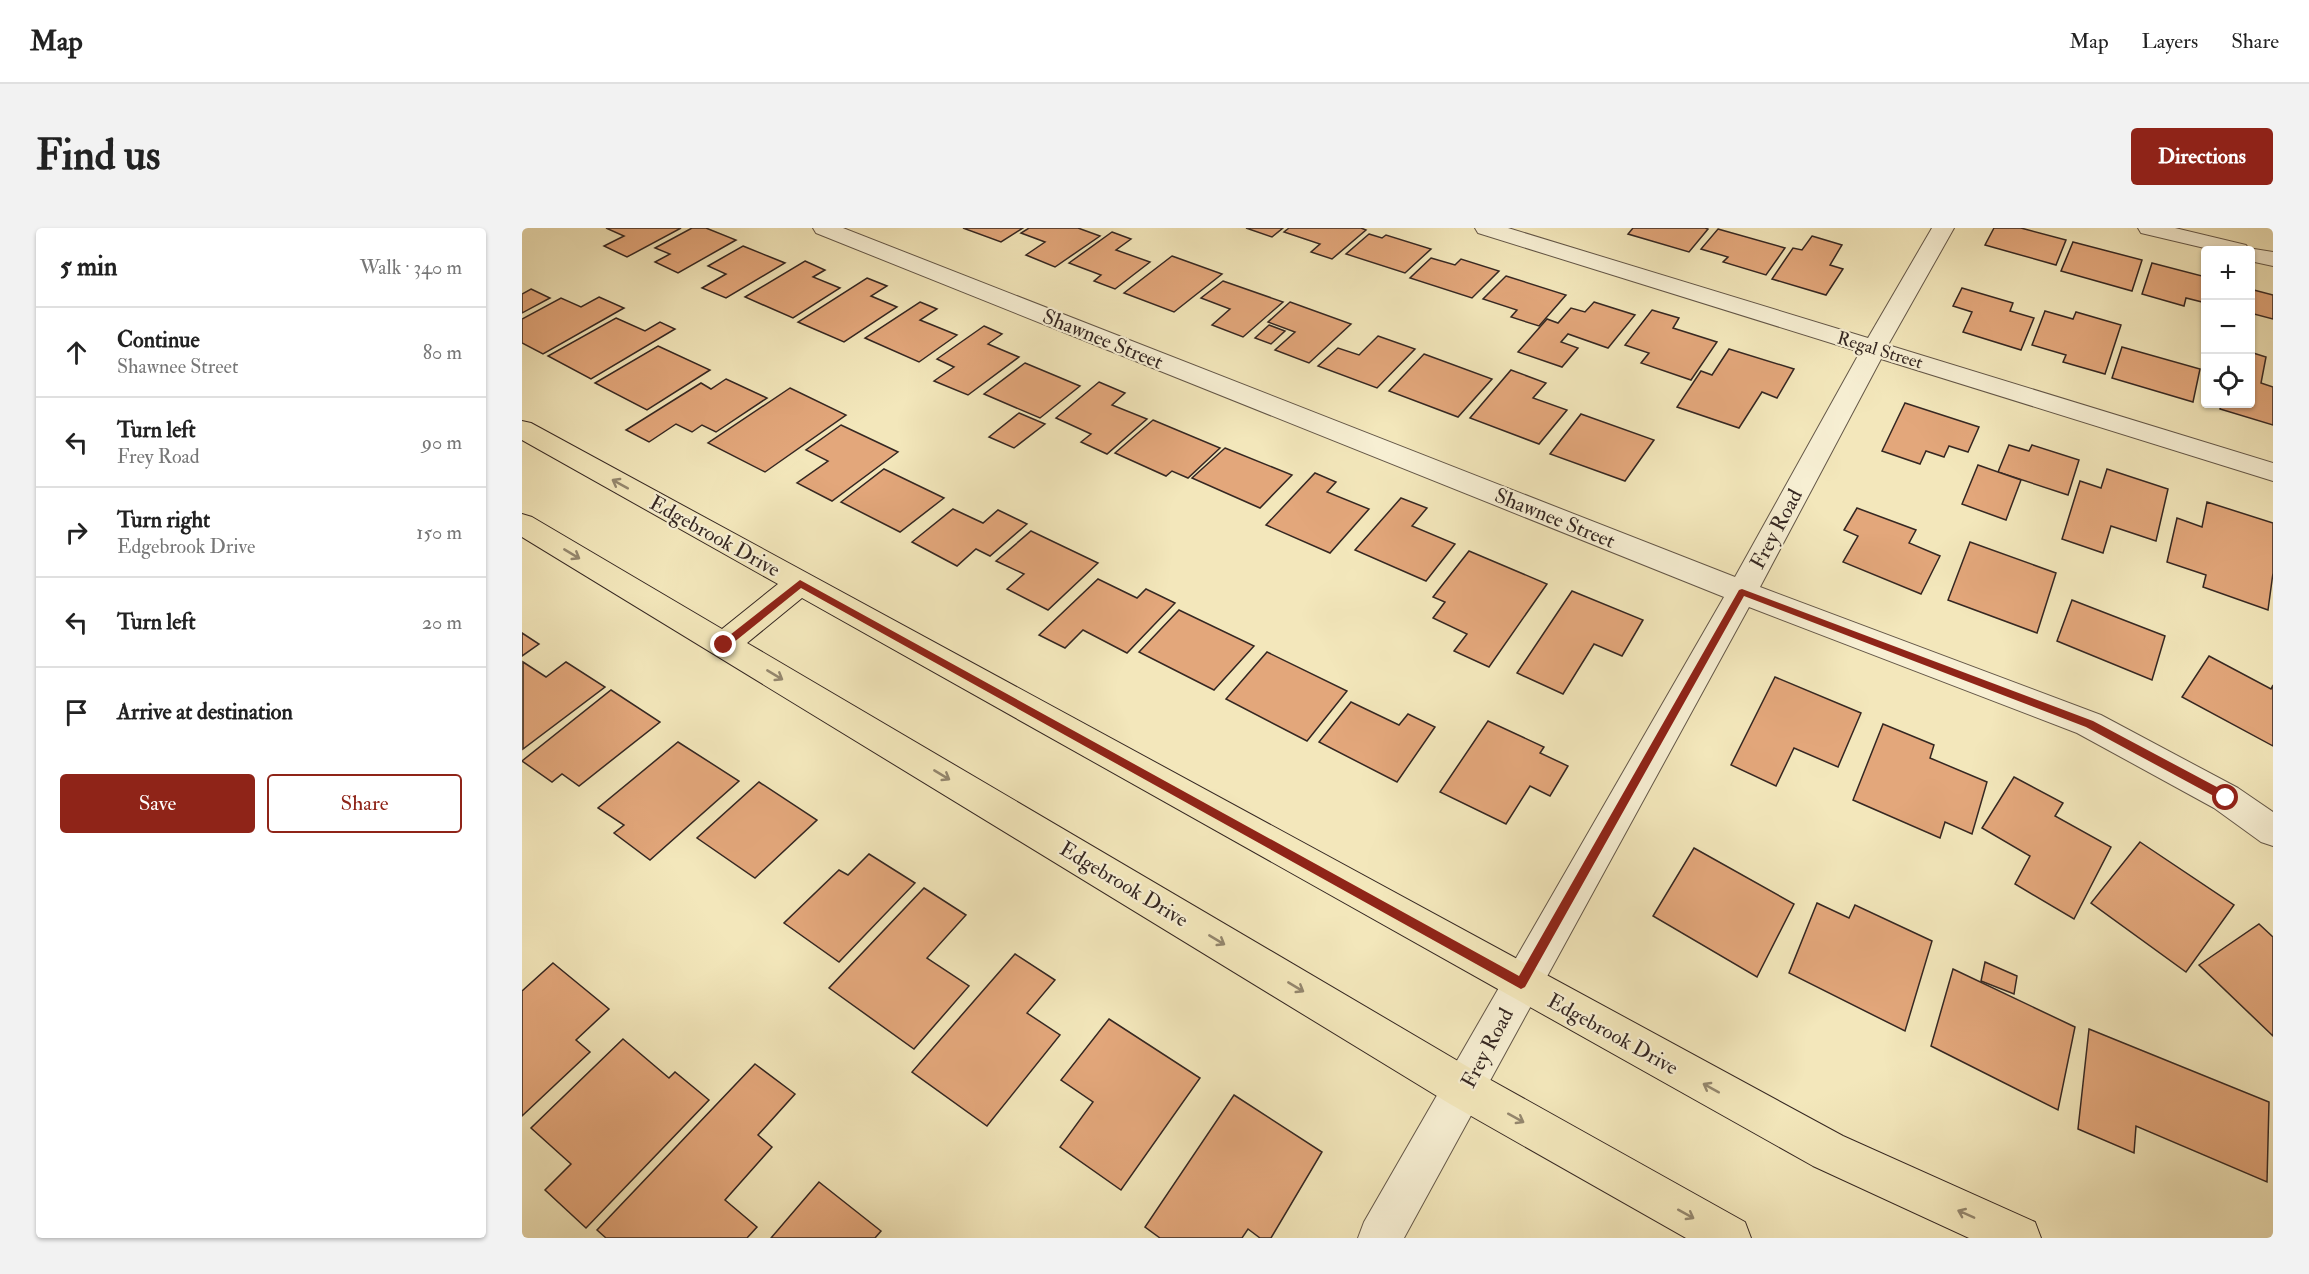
<!DOCTYPE html>
<html lang="en">
<head>
<meta charset="utf-8">
<style>
	:root { --surface:#fff; --page:#f2f2f2; --text:#222; --muted:#767676; --line:#e0e0e0; --accent:#8f2418 }
	body { margin:0; font-family:"IM FELL Double Pica",serif; background:var(--page); color:var(--text) }
	.controls { position:absolute; right:18px; top:18px; display:grid; overflow:hidden; border-radius:6px; box-shadow:0 2px 4px #0004 }
	.controls button { width:54px; height:54px; display:grid; place-items:center; padding:0; border:0; border-bottom:2px solid var(--line); background:var(--surface); color:var(--text); font:30px sans-serif }
	.stop { position:absolute; width:18px; height:18px; margin:-14px; border:4px solid #8f2418; border-radius:50%; background:#fff }
	.stop.end { background:#8f2418; border-color:#fff; box-shadow:0 2px 6px #0008 }
	.list { margin:0; padding:0; list-style:none }
	h2 { display:flex; justify-content:space-between; align-items:center; height:78px; margin:0; padding:0 24px; font-size:26px }
	h2 small { font-size:20px; font-weight:400; color:var(--muted) }
	.list li { display:grid; grid-template-columns:39px 1fr auto; gap:18px; align-items:center; box-sizing:border-box; height:90px; padding:0 24px; border-top:2px solid var(--line) }
	.list b { display:block; font-size:22px; white-space:nowrap }
	.list p { margin:0; font-size:20px; white-space:nowrap; color:var(--muted) }
	.list em { font-size:20px; font-style:normal; color:var(--muted) }
	.actions { display:flex; gap:12px; padding:18px 24px }
	.actions a { flex:1; padding:14px 0; border:2px solid var(--accent); border-radius:6px; text-align:center; font-size:21px; color:var(--accent) }
	.actions .main { background:var(--accent); color:#fff }
	.icon { flex:none; width:33px; height:33px; fill:none; stroke:currentColor; stroke-width:2; stroke-linecap:round; stroke-linejoin:round }
	.map { position:relative; flex:none; width:1751px; height:1010px; overflow:hidden; border-radius:6px }
	header { display:flex; align-items:center; gap:36px; box-sizing:border-box; height:84px; padding:0 30px; background:var(--surface); border-bottom:2px solid var(--line) }
	header strong { font-size:28px }
	nav { display:flex; gap:33px; margin-inline-start:auto; font-size:21px }
	.intro { display:flex; align-items:center; justify-content:space-between; box-sizing:border-box; height:144px; padding:0 36px }
	h1 { margin:0; font-size:42px }
	.button { padding:15px 27px; border-radius:6px; background:var(--accent); color:#fff; font-size:21px; font-weight:700 }
	main { display:flex; gap:36px; padding:0 36px }
	aside { flex:1; background:var(--surface); border-radius:6px; box-shadow:0 2px 4px #0004 }
	.map>svg:first-child { display:block }
</style>
</head>
<body>
<header>
<strong>Map</strong>
<nav><a>Map</a><a>Layers</a><a>Share</a></nav>
</header>
<div class="intro"><h1>Find us</h1><a class="button">Directions</a></div>
<main>
<aside>
<h2>5 min<small>Walk · 340 m</small></h2>
<ul class="list">
<li><svg class="icon" aria-label="ahead" viewBox="0 0 24 24"><path d="M12 20V5M6 11l6-6 6 6"/></svg><div><b>Continue</b><p>Shawnee Street</p></div><em>80 m</em></li>
<li><svg class="icon" aria-label="left" viewBox="0 0 24 24"><path d="M17 20v-9H6M10 6l-5 5 5 5"/></svg><div><b>Turn left</b><p>Frey Road</p></div><em>90 m</em></li>
<li><svg class="icon" aria-label="right" viewBox="0 0 24 24"><path d="M7 20v-9h11M14 6l5 5-5 5"/></svg><div><b>Turn right</b><p>Edgebrook Drive</p></div><em>150 m</em></li>
<li><svg class="icon" aria-label="left" viewBox="0 0 24 24"><path d="M17 20v-9H6M10 6l-5 5 5 5"/></svg><div><b>Turn left</b></div><em>20 m</em></li>
<li><svg class="icon" aria-label="arrive" viewBox="0 0 24 24"><path d="M6 21V4h12l-3 4 3 4H6"/></svg><div><b>Arrive at destination</b></div></li>
</ul>
<div class="actions"><a class="main">Save</a><a>Share</a></div>
</aside>
<div class="map">
<svg width="1751" height="1010" viewBox="0 0 1751 1010">
	<rect width="100%" height="100%" fill="#f3e7bb"/>
	<filter id="stains"><feTurbulence type="fractalNoise" baseFrequency=".00333" numOctaves="4"/><feColorMatrix values="0 0 0 0 .2 0 0 0 0 .09 0 0 0 0 .02 0 0 0 .5 -.17"/></filter>
	<radialGradient id="worn" r=".72"><stop offset=".6" stop-color="#630" stop-opacity="0"/><stop offset="1" stop-color="#630" stop-opacity=".3"/></radialGradient>
	<g fill="#e3a77b" stroke="#352722" stroke-width="1.5">
		<path d="M84 0H159L105 29 82 18 102 8Z"/>
		<path d="M170 0H184L214 12 156 45 133 34 148 26 133 20Z"/>
		<path d="M441 0H501L479 14Z"/>
		<path d="M507 0H556L578 8 533 39 504 27 523 14 499 5Z"/>
		<path d="M724 0H761L750 9Z"/>
		<path d="M767 0H839L844 2 810 31 789 24 798 16 762 4Z"/>
		<path d="M1111 0H1183L1186 1 1167 24 1106 6Z"/>
		<path d="M1472 0H1499L1544 12 1534 37 1463 17Z"/>
		<path d="M1196 1 1263 20 1244 47 1201 34 1206 29 1179 21Z"/>
		<path d="M590 4 609 11 594 22 628 34 593 61 572 53 579 47 547 35Z"/>
		<path d="M847 6 860 10 864 7 909 21 883 45 824 26Z"/>
		<path d="M1290 8 1320 17 1308 37 1321 41 1304 67 1250 51 1271 20 1280 22Z"/>
		<path d="M1551 14 1620 32 1610 63 1539 43Z"/>
		<path d="M221 18 263 35 204 70 180 60 204 46 186 38Z"/>
		<path d="M650 28 700 46 652 84 602 65Z"/>
		<path d="M909 30 933 37 939 31 977 43 950 70 888 50Z"/>
		<path d="M283 33 303 42 291 49 318 60 271 90 223 69Z"/>
		<path d="M1630 35 1684 49V75L1664 70 1662 78 1620 66Z"/>
		<path d="M984 48 1044 67 1017 98 989 89 995 82 961 71Z"/>
		<path d="M345 50 365 58 349 68 375 79 322 114 276 94Z"/>
		<path d="M701 53 761 74 721 109 690 97 708 81 679 70Z"/>
		<path d="M1440 60 1491 75 1488 83 1512 90 1499 122 1441 104 1450 84 1431 78Z"/>
		<path d="M9 61 28 70 0 85V66Z"/>
		<path d="M1728 61 1751 67V91L1728 85Z"/>
		<path d="M77 69 102 80 21 126 0 115V91L39 70 59 79Z"/>
		<path d="M398 74 415 81 398 92 435 107 397 134 343 110Z"/>
		<path d="M768 74 829 96 787 135 753 122 773 104 746 94Z"/>
		<path d="M1072 74 1113 87 1086 120 1046 106 1039 114 1056 120 1040 139 996 124 1025 91 1036 95 1049 80 1063 84Z"/>
		<path d="M1130 82 1157 90 1151 100 1195 114 1169 152 1119 135 1127 125 1103 117Z"/>
		<path d="M1523 83 1551 91 1554 84 1599 97 1583 146 1541 134 1544 127 1510 117Z"/>
		<path d="M94 90 123 103 138 94 153 101 69 151 26 128Z"/>
		<path d="M747 97 763 103 749 116 733 110Z"/>
		<path d="M462 98 480 106 466 116 497 129 446 167 412 153 432 139 415 131Z"/>
		<path d="M856 108 893 121 855 160 796 138 816 120 837 127Z"/>
		<path d="M136 118 188 142 125 182 73 155Z"/>
		<path d="M1600 119 1678 141 1671 174 1590 150Z"/>
		<path d="M1207 121 1272 141 1255 170 1240 164 1217 200 1155 179 1179 143 1190 147Z"/>
		<path d="M1728 124 1744 129 1739 155 1751 159V197L1698 181 1699 176H1728Z"/>
		<path d="M902 126 970 151 936 189 867 163Z"/>
		<path d="M503 135 558 158 518 190 462 166Z"/>
		<path d="M989 142 1024 155 1011 170 1045 182 1017 216 948 190Z"/>
		<path d="M204 151 245 170 194 204 180 197 170 204 154 196 127 214 104 202 179 155 189 161Z"/>
		<path d="M577 154 603 165 590 177 625 191 585 226 559 214 569 206 534 190Z"/>
		<path d="M268 160 324 187 243 244 186 215Z"/>
		<path d="M1383 175 1457 199 1446 224 1427 218 1422 229 1404 223 1398 236 1360 223Z"/>
		<path d="M497 185 523 196 492 220 467 209Z"/>
		<path d="M1059 186 1132 212 1103 253 1028 226Z"/>
		<path d="M631 192 698 220 666 250 650 243 644 248 593 225Z"/>
		<path d="M319 197 376 224 310 273 275 255 306 233 284 222Z"/>
		<path d="M1487 217 1507 223 1510 217 1557 232 1546 267 1476 244Z"/>
		<path d="M703 220 770 247 738 280 670 250Z"/>
		<path d="M1456 237 1499 252 1484 292 1440 276Z"/>
		<path d="M362 241 422 270 378 304 319 274Z"/>
		<path d="M1585 241 1646 261 1634 313 1589 298 1581 325 1540 311 1558 253 1579 260Z"/>
		<path d="M793 245 814 254 805 264 847 281 808 325 744 297Z"/>
		<path d="M879 270 905 280 890 298 933 316 904 353 833 322Z"/>
		<path d="M1685 274 1751 295V345L1746 382 1681 359 1684 347 1645 334 1655 290 1680 299Z"/>
		<path d="M1335 280 1394 302 1387 315 1418 328 1399 366 1321 334 1336 308 1322 302Z"/>
		<path d="M431 281 461 295 476 282 505 296 468 328 454 321 435 338 390 314Z"/>
		<path d="M509 303 576 335 526 382 485 361 502 346 474 333Z"/>
		<path d="M1448 314 1534 345 1515 405 1426 372Z"/>
		<path d="M947 323 1025 356 967 439 932 423 945 406 911 390 923 374 911 369Z"/>
		<path d="M576 351 615 370 624 361 653 375 605 425 561 402 543 420 517 407Z"/>
		<path d="M1050 363 1121 392 1100 428 1072 416 1041 466 995 445Z"/>
		<path d="M1550 372 1643 408 1630 452 1535 413Z"/>
		<path d="M657 382 732 418 692 462 617 424Z"/>
		<path d="M0 405 17 416 0 428Z"/>
		<path d="M745 424 825 463 785 513 704 471Z"/>
		<path d="M1687 428 1749 461 1751 457V518L1660 469Z"/>
		<path d="M1 434 24 449 44 434 83 459 1 521Z"/>
		<path d="M1253 449 1339 485 1316 539 1272 520 1254 558 1209 537Z"/>
		<path d="M89 462 138 494 57 558 40 546 30 554 0 533Z"/>
		<path d="M829 474 877 497 886 486 913 499 875 554 797 514Z"/>
		<path d="M966 493 1022 519 1018 525 1046 538 1028 568 1008 558 984 596 918 564Z"/>
		<path d="M1361 496 1412 517 1408 530 1465 554 1450 606 1423 594 1418 610 1331 572Z"/>
		<path d="M156 514 217 553 128 632 92 605 102 597 76 580Z"/>
		<path d="M1492 549 1541 575 1533 588 1589 619 1552 691 1493 656 1508 628 1460 600Z"/>
		<path d="M237 554 295 592 233 650 175 610Z"/>
		<path d="M1618 614 1712 677 1664 744 1569 675Z"/>
		<path d="M1172 620 1272 676 1235 749 1131 688Z"/>
		<path d="M347 626 393 655 317 734 262 695 317 642 326 647Z"/>
		<path d="M402 660 444 687 405 730 447 758 392 821 307 760Z"/>
		<path d="M1295 675 1327 690 1333 677 1410 713 1383 803 1267 745Z"/>
		<path d="M1737 696 1751 709V808L1677 737Z"/>
		<path d="M493 726 533 752 505 785 538 807 465 898 390 844Z"/>
		<path d="M1463 734 1495 748 1492 766 1459 753Z"/>
		<path d="M31 735 87 781 54 812 68 824 0 888V763Z"/>
		<path d="M1431 741 1553 799 1536 882 1409 818Z"/>
		<path d="M587 791 678 850 599 962 538 919 571 874 539 852Z"/>
		<path d="M1567 801 1747 874 1745 954 1614 898 1612 925 1556 901Z"/>
		<path d="M101 811 147 850 153 844 187 872 64 1000 23 962 49 936 9 900Z"/>
		<path d="M233 836 273 866 236 907 250 919 203 972 235 999 225 1010H84L75 1002Z"/>
		<path d="M712 867 800 924 749 1010H738L726 1001 720 1010H638L623 999Z"/>
		<path d="M297 954 359 1003 353 1010H249Z"/>
	</g>
	<g fill="none" stroke-linecap="round" stroke-linejoin="round">
		<g stroke="#645748" stroke-width="2">
			<g id="minor">
				<path d="M291 0H321L1213 349 1338 124 956 5 953 0H986L1346 110 1410 0H1432L1366 117 1751 235V253L1359 131 1238 359 1579 487 1716 560 1751 584V618L1739 614 1692 580 1555 505 1227 379 882 1010H836L842 994 1202 369 294 5Z"/>
				<path d="M1616 0H1653L1724 17 1726 20 1751 24V38L1728 33V22H1691L1619 5Z"/>
			</g>
		</g>
		<g stroke="#352722" stroke-width="2">
			<path id="major" d="M0 193 9 195 1321 908 1513 994 1519 1010H1447L1291 938 280 370 225 415 958 846 1223 994 1229 1010H1164L928 876 0 309V286L10 289 200 401 256 356 0 212Z"/>
		</g>
		<use href="#minor" fill="#f7efd3" fill-rule="evenodd"/>
		<use href="#major" fill="#f3e7bb" fill-rule="evenodd"/>
	</g>
	<defs><path id="oneway-shaft" d="M-6 0H5M1.5-3L5.5 0L1.5 3" fill="none" stroke-width="1.6" stroke-linecap="round" stroke-linejoin="round" transform="scale(1.5)"/></defs>
	<g stroke="#94876e">
		<use href="#oneway-shaft" transform="translate(98 256) rotate(-151)"/>
		<use href="#oneway-shaft" transform="translate(50 326) rotate(31)"/>
		<use href="#oneway-shaft" transform="translate(253 447) rotate(31)"/>
		<use href="#oneway-shaft" transform="translate(420 547) rotate(31)"/>
		<use href="#oneway-shaft" transform="translate(695 712) rotate(31)"/>
		<use href="#oneway-shaft" transform="translate(774 759) rotate(31)"/>
		<use href="#oneway-shaft" transform="translate(1189 860) rotate(-151)"/>
		<use href="#oneway-shaft" transform="translate(994 890) rotate(29)"/>
		<use href="#oneway-shaft" transform="translate(1164 986) rotate(29)"/>
		<use href="#oneway-shaft" transform="translate(1444 986) rotate(-156)"/>
	</g>
	<path fill="#8f2418" d="M278 352 997 748 1217 362 1220 361 1571 493 1708 566 1709 570 1708 573H1701L1564 499 1222 368 1003 759 999 761 279 360 206 419H199V414Z"/>
	<g text-anchor="middle" stroke-width="4.5" stroke-linejoin="round" paint-order="stroke">
		<g font-size="18" fill="#352722" stroke="#f7efd3">
			<text transform="translate(1358 122) rotate(17)" y="6">Regal Street</text>
		</g>
		<g font-size="21" fill="#352722" stroke="#f7efd3">
			<text transform="translate(581 111) rotate(22)" y="7">Shawnee Street</text>
			<text transform="translate(1033 290) rotate(22)" y="7">Shawnee Street</text>
			<text transform="translate(1254 301) rotate(-62)" y="7">Frey Road</text>
			<text transform="translate(193 308) rotate(29)" y="7">Edgebrook Drive</text>
			<text transform="translate(602 656) rotate(31)" y="7">Edgebrook Drive</text>
			<text transform="translate(1091 806) rotate(29)" y="7">Edgebrook Drive</text>
			<text transform="translate(965 820) rotate(-62)" y="7">Frey Road</text>
		</g>
	</g>
	<rect width="100%" height="100%" filter="url(#stains)"/>
	<rect width="100%" height="100%" fill="url(#worn)"/>
</svg>
<div class="controls">
<button>+</button>
<button>−</button>
<button><svg class="icon" aria-label="locate" viewBox="0 0 24 24"><circle cx="12" cy="12" r="6"/><path d="M12 2v4M12 18v4M2 12h4M18 12h4"/></svg></button>
</div>
<div class="stop" style="left:1704px;top:570px"></div>
<div class="stop end" style="left:202px;top:417px"></div>
</div>
</main>
</body>
</html>
